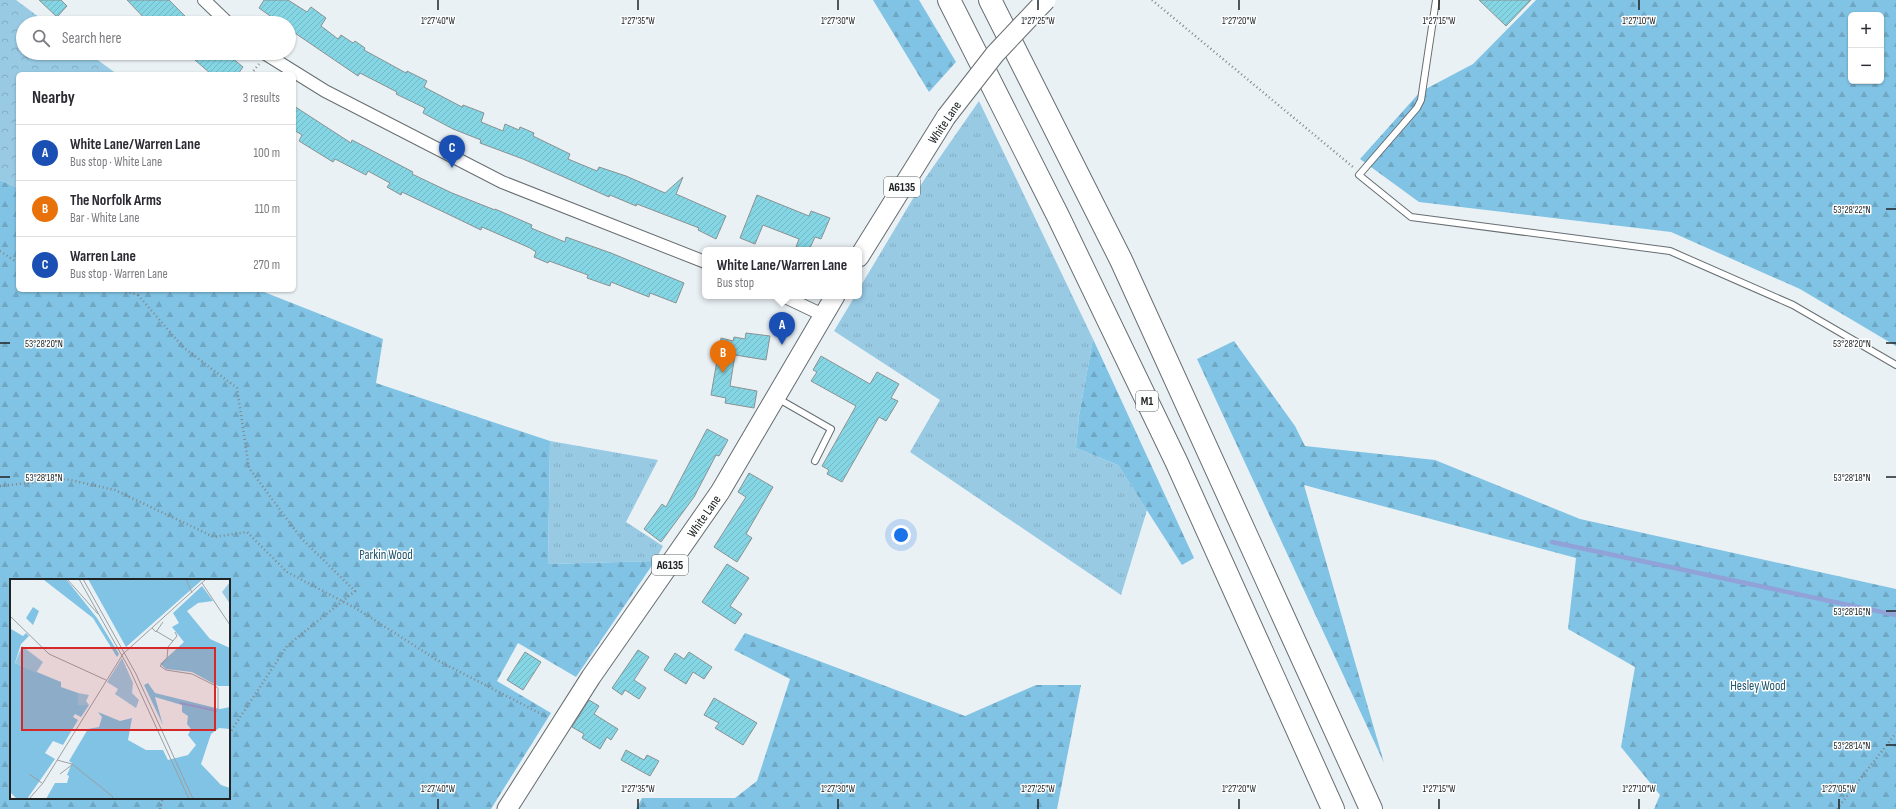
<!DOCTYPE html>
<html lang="en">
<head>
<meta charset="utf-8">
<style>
	:root { --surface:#fff; --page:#f2f2f3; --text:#2b2b33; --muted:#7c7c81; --line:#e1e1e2; --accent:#5e8d23 }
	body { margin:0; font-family:"Sofia Sans Condensed",sans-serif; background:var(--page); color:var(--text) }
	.controls { position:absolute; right:12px; top:12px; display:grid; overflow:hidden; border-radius:6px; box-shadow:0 1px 3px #0004 }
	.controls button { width:36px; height:36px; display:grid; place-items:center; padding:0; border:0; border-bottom:1px solid var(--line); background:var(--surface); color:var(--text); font:20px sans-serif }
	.you { position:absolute; left:901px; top:535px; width:14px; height:14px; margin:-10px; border:3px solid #fff; border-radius:50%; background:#1a73e8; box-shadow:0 0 0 6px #1a73e833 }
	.badge { display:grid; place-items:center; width:26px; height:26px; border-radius:50%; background:var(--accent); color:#fff; font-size:13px; font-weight:700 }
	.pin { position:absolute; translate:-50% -33px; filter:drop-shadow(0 1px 2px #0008) }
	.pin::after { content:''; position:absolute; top:21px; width:14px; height:12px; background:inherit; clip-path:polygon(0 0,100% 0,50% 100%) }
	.popup { position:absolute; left:702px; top:247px; width:160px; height:52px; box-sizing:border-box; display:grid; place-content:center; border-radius:6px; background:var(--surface); filter:drop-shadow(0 1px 3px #0005); font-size:13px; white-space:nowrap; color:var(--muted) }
	.popup b { font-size:15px; color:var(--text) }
	.popup::after { content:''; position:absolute; left:50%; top:100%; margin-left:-8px; border:8px solid transparent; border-top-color:var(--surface) }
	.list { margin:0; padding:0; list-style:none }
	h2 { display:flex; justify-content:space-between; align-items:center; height:52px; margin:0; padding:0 16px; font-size:17px }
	h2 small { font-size:13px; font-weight:400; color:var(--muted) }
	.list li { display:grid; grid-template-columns:26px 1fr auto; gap:12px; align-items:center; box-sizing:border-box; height:56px; padding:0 16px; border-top:1px solid var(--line) }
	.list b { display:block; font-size:15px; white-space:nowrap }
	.list p { margin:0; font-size:13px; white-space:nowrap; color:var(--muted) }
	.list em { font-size:13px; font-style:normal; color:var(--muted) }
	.icon { flex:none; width:22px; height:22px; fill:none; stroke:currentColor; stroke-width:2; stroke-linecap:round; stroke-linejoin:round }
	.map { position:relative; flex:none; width:1896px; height:809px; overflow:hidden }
	.search { position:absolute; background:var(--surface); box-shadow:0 1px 3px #0004; left:16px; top:16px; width:280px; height:44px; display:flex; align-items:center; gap:10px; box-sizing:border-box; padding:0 14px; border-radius:22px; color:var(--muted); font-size:15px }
	.panel { position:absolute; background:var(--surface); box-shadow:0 1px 3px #0004; left:16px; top:72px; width:280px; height:220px; border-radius:6px }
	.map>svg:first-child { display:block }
</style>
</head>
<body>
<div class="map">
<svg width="1896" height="809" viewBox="0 0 1896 809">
	<defs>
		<pattern id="grass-tufts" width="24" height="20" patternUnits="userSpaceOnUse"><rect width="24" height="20" fill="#98cae4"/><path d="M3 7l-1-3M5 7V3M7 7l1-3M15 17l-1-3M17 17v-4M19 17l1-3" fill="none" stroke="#83adc3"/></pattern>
		<pattern id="forest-firs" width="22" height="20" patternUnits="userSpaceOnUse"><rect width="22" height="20" fill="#81c3e4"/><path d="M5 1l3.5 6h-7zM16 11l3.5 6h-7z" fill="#6fa7c3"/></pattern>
		<pattern id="park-crowns" width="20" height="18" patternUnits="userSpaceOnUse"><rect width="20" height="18" fill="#98cae4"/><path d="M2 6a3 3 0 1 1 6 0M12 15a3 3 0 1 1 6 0" fill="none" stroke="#83adc3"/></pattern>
		<pattern id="building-hatch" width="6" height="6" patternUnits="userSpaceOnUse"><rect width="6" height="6" fill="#85d6e5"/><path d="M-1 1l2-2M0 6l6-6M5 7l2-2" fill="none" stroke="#73b8c4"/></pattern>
	</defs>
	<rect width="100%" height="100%" fill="#eaf1f5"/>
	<g fill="url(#grass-tufts)">
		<path d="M979 101 1093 339 1079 416 1076 448 1118 465 1147 510 1121 595 910 452 940 400 834 331 855 296H859V289L924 180Z"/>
		<path d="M550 441 658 460 626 522 663 546 655 561 548 564Z"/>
	</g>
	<g fill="url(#forest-firs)" fill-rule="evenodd">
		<path d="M873 0H919L956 62 929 92Z"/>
		<path d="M1536 0H1896V346L1800 289 1671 232 1419 202 1360 159 1420 92 1473 64ZM1851 15H1881V81H1851Z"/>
		<path d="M0 180 18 188V290H259L383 339 376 383 550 441 548 564 655 561 576 677 518 643 497 681 551 713 491 809H0ZM11 580H229V798H11Z"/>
		<path d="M1093 339 1194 558 1182 565 1118 465 1076 448 1079 416Z"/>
		<path d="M1234 341 1295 426 1305 446 1435 460 1580 519 1896 589V809H1654L1660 795 1621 747 1635 667 1568 629 1576 558 1304 485 1384 763 1197 359Z"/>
		<path d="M745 633 965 716 1036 685H1081L1057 809H636L642 798H735L757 781 790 679 734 650Z"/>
	</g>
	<path fill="url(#park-crowns)" d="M0 0H16L47 23H23V53H88L117 74H18V188L0 180Z"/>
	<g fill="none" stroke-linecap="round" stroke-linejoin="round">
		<path stroke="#91a2d9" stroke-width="4.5" d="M1552 542 1896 615"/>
	</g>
	<g fill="url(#building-hatch)" stroke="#8a9293">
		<path d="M39 0H61L67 6 57 17Z"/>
		<path d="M127 0H169L192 23H149Z"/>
		<path d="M264 0H288L307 12 311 7 326 18 321 26 338 39 341 35 353 43 355 41 365 48 364 50 406 73 407 71 427 81 424 87 462 107 463 105 484 113 481 122 503 131 505 124 519 130 520 127 534 133 533 136 570 154 568 159 597 171 599 167 626 176 665 193 683 177 676 194 726 216 716 239 698 230 699 228 637 204 636 206 610 195 609 197 523 159 480 143 481 140 453 129 423 113 425 108 396 94 397 92 360 73 358 76 289 29V23H280L259 8Z"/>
		<path d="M1479 0H1531L1506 26Z"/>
		<path d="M187 53H226L243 67 238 74H211Z"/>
		<path d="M294 106 351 143 352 140 413 172 412 174 452 193 495 210V209L532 225 531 228 565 242 566 237 611 253 684 283 676 303 650 293 649 297 611 282 610 286 587 278 588 275 549 261 548 263 534 257 536 252 530 248 482 227 481 230 402 192 401 195 387 187 390 183 368 171 366 175 335 159 333 162 299 141 302 135 294 130Z"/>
		<path d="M757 195 809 216 811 211 830 218 821 239 815 237 809 250H802L796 247 799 239 763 225 755 244 740 238Z"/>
		<path d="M746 333 770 336 766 360 735 355 730 386 757 391 754 408 725 403 726 398 711 395 721 338 733 341 734 337 745 339Z"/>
		<path d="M821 356 870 384 877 372 899 384 891 398 898 401 886 421 879 417 842 482 827 474 829 470 822 466 856 406 811 381 817 372 813 370Z"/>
		<path d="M707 429 728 440 719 456 716 455 694 497 661 542 644 529 662 504 666 507Z"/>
		<path d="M749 473 773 487 746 534 752 538 737 562 714 547 746 497 738 492Z"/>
		<path d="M727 564 749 578 730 606 742 614 735 624 702 602Z"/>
		<path d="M638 650 649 657 634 680 646 688 639 699 625 690 622 695 612 688Z"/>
		<path d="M525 652 541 662 523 690 507 680Z"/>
		<path d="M689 652 712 667 704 679 693 672 686 684 664 670 675 653 684 659Z"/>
		<path d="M714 698 757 723 743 745 715 728 719 723 704 715Z"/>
		<path d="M589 700 599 706 594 714 618 729 611 740 607 737 600 749 582 738 584 734 572 727Z"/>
		<path d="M626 750 644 760 647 755 659 761 650 776 621 760Z"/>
	</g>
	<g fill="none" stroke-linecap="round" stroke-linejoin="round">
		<g stroke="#676e71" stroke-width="8">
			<g id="service">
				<path d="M1436 0 1421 100 1417 108 1359 175 1411 217 1670 251 1793 305 1896 365"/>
				<path d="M777 398 831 429 815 461"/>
			</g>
		</g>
		<g stroke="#676e71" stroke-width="14">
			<g id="minor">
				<path d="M204 0 228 23"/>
				<path d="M264 53 325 91 502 182 705 262"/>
				<path d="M783 296 823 315"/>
			</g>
		</g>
		<g stroke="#676e71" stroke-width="21">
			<g id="primary">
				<path d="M859 257 946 117"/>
				<path id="s1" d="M507 809 591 677 720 492 835 296"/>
			</g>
		</g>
		<g stroke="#676e71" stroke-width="24">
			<g id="motorway">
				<path d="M949 0 1058 216 1176 461 1333 809"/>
				<path d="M990 0 1121 260 1371 809"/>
			</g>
		</g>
		<g stroke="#828789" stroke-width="2.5" stroke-dasharray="1 3" stroke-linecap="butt">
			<path d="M1152 0 1353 167"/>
			<path d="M251 74 259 64"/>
			<path d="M0 251 18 263"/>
			<path d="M122 290 138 295 137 290"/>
			<path d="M138 295 183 347 237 388 249 468 301 538 355 591 287 646 229 734"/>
			<path d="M0 486 66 479 115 490 214 537 247 532 287 572 357 609 437 660 547 717"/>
			<path d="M160 809 163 798"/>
			<path d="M1837 809 1896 733"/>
		</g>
		<use href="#service" stroke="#fff" stroke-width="6"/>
		<use href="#minor" stroke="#fff" stroke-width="12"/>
		<use href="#primary" stroke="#fff" stroke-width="19"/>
		<use href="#motorway" stroke="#fff" stroke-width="22"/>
		<g stroke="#676e71" stroke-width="21" stroke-linecap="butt">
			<path id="primary-bridge" d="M946 117 995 54 1046 0"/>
		</g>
		<use href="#primary-bridge" stroke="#fff" stroke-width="19"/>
	</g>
	<path fill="none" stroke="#212425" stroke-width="1.5" d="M438 0V10M638 0V10M838 0V10M1038 0V10M1239 0V10M1439 0V10M1639 0V10M1886 209H1896M0 343H10M1886 343H1896M0 477H10M1886 477H1896M1886 611H1896M1886 745H1896M438 799V809M638 799V809M838 799V809M1038 799V809M1239 799V809M1439 799V809M1639 799V809M1839 799V809"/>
	<g text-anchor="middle" stroke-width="3" stroke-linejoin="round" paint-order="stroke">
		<g fill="#fcfefe" stroke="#636566" stroke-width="1">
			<rect x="884" y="177" width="36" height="20" rx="3"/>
			<rect x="1136" y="391" width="22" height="20" rx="3"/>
			<rect x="652" y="555" width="36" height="20" rx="3"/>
		</g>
		<g font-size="12" font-weight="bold" fill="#212425">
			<text x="902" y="191">A6135</text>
			<text x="1147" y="405">M1</text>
			<text x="670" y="569">A6135</text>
		</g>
		<g font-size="13" fill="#212425" stroke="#fcfefe">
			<text transform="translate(944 122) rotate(-56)" y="5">White Lane</text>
			<text dy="5" stroke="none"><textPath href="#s1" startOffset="353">White Lane</textPath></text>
		</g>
		<g font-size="13" fill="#21556d" stroke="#fcfefe">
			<text x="386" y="559">Parkin Wood</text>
			<text x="1758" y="690">Hesley Wood</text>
		</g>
	</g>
	<g transform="translate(10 579)">
		<rect width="220" height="220" fill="#eaf1f5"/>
		<path d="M220 3V25L212 13ZM112 79 123 104 122 114 129 121 126 129 105 115 108 110 97 103ZM68 114 79 116 76 122 79 126H68Z" fill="#98cae4"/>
		<path d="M56 0 87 39 109 75 107 78 83 39 34 1ZM78 0H193L116 68ZM192 7 203 22 188 24 177 32 200 60 220 69V107H208L182 93 156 90 150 85 174 63 162 48 169 44 163 34ZM23 28 29 32 23 46 16 39ZM1 50 13 57 16 54 19 57 11 65 5 84 51 103V108L68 114V126H79L71 138 65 135 63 138 68 141 53 166 43 162 35 174 45 180 17 220H7L0 213ZM138 104 145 114 210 130 220 128V150L209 149 201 155 191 185 211 206 220 209V220H36L45 204H57L59 197 57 196 62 184 59 182 78 150 89 148 92 138 88 133 110 142 122 139 118 161 136 171H153L158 181 178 176 186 166 178 156 181 150 177 145 178 137 172 133V126L145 118 153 146 134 106Z" fill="#81c3e4"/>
		<path d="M12 67 33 83 26 94 5 84Z" fill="#98cae4"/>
		<path fill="none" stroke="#91a2d9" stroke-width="2" d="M170 124 207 132"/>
		<path fill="none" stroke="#9a9fa2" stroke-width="1" d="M57 0 88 35M69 0 120 91 179 220M73 0 126 95 183 220M176 0 182 14M192 4 220 46M0 37 39 75 96 101M142 49 146 53 153 43M146 52 163 62M165 53 167 57 158 68 157 79 150 87 156 91 182 95 204 106 208 109V130M47 181 62 185 102 217 103 220M19 195 32 204M50 195 63 185M19 220 33 204 113 75 196 0"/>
		<path fill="#d62828" fill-opacity="0.15" stroke="#d62828" stroke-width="2" d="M12 69H205V151H12Z"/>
		<rect width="220" height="220" fill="none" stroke="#212425" stroke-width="2"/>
	</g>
	<g font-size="10" text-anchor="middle" fill="#212425" stroke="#fcfefe" stroke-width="3" stroke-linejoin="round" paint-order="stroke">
		<text x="438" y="24">1°27'40"W</text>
		<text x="638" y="24">1°27'35"W</text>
		<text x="838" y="24">1°27'30"W</text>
		<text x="1038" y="24">1°27'25"W</text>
		<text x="1239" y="24">1°27'20"W</text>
		<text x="1439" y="24">1°27'15"W</text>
		<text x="1639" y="24">1°27'10"W</text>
		<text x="1852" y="213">53°28'22"N</text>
		<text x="44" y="347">53°28'20"N</text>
		<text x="1852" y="347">53°28'20"N</text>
		<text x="44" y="481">53°28'18"N</text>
		<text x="1852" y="481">53°28'18"N</text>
		<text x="1852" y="615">53°28'16"N</text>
		<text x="1852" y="749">53°28'14"N</text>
		<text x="438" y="792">1°27'40"W</text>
		<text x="638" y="792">1°27'35"W</text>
		<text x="838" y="792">1°27'30"W</text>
		<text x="1038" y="792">1°27'25"W</text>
		<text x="1239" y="792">1°27'20"W</text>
		<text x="1439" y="792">1°27'15"W</text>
		<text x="1639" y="792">1°27'10"W</text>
		<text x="1839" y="792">1°27'05"W</text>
	</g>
</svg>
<div class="controls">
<button>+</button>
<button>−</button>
</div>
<div class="you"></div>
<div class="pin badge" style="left:782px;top:345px;background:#1a4fb4">A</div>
<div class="popup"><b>White Lane/Warren Lane</b>Bus stop</div>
<div class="pin badge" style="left:723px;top:373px;background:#e8710a">B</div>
<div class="pin badge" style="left:452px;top:168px;background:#1a4fb4">C</div>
<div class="search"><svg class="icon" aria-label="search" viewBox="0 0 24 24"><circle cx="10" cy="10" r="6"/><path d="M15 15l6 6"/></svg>Search here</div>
<section class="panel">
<h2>Nearby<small>3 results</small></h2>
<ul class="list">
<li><span class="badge" style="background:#1a4fb4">A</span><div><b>White Lane/Warren Lane</b><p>Bus stop · White Lane</p></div><em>100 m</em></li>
<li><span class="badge" style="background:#e8710a">B</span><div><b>The Norfolk Arms</b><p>Bar · White Lane</p></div><em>110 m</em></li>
<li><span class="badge" style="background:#1a4fb4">C</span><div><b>Warren Lane</b><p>Bus stop · Warren Lane</p></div><em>270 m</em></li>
</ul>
</section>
</div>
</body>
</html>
